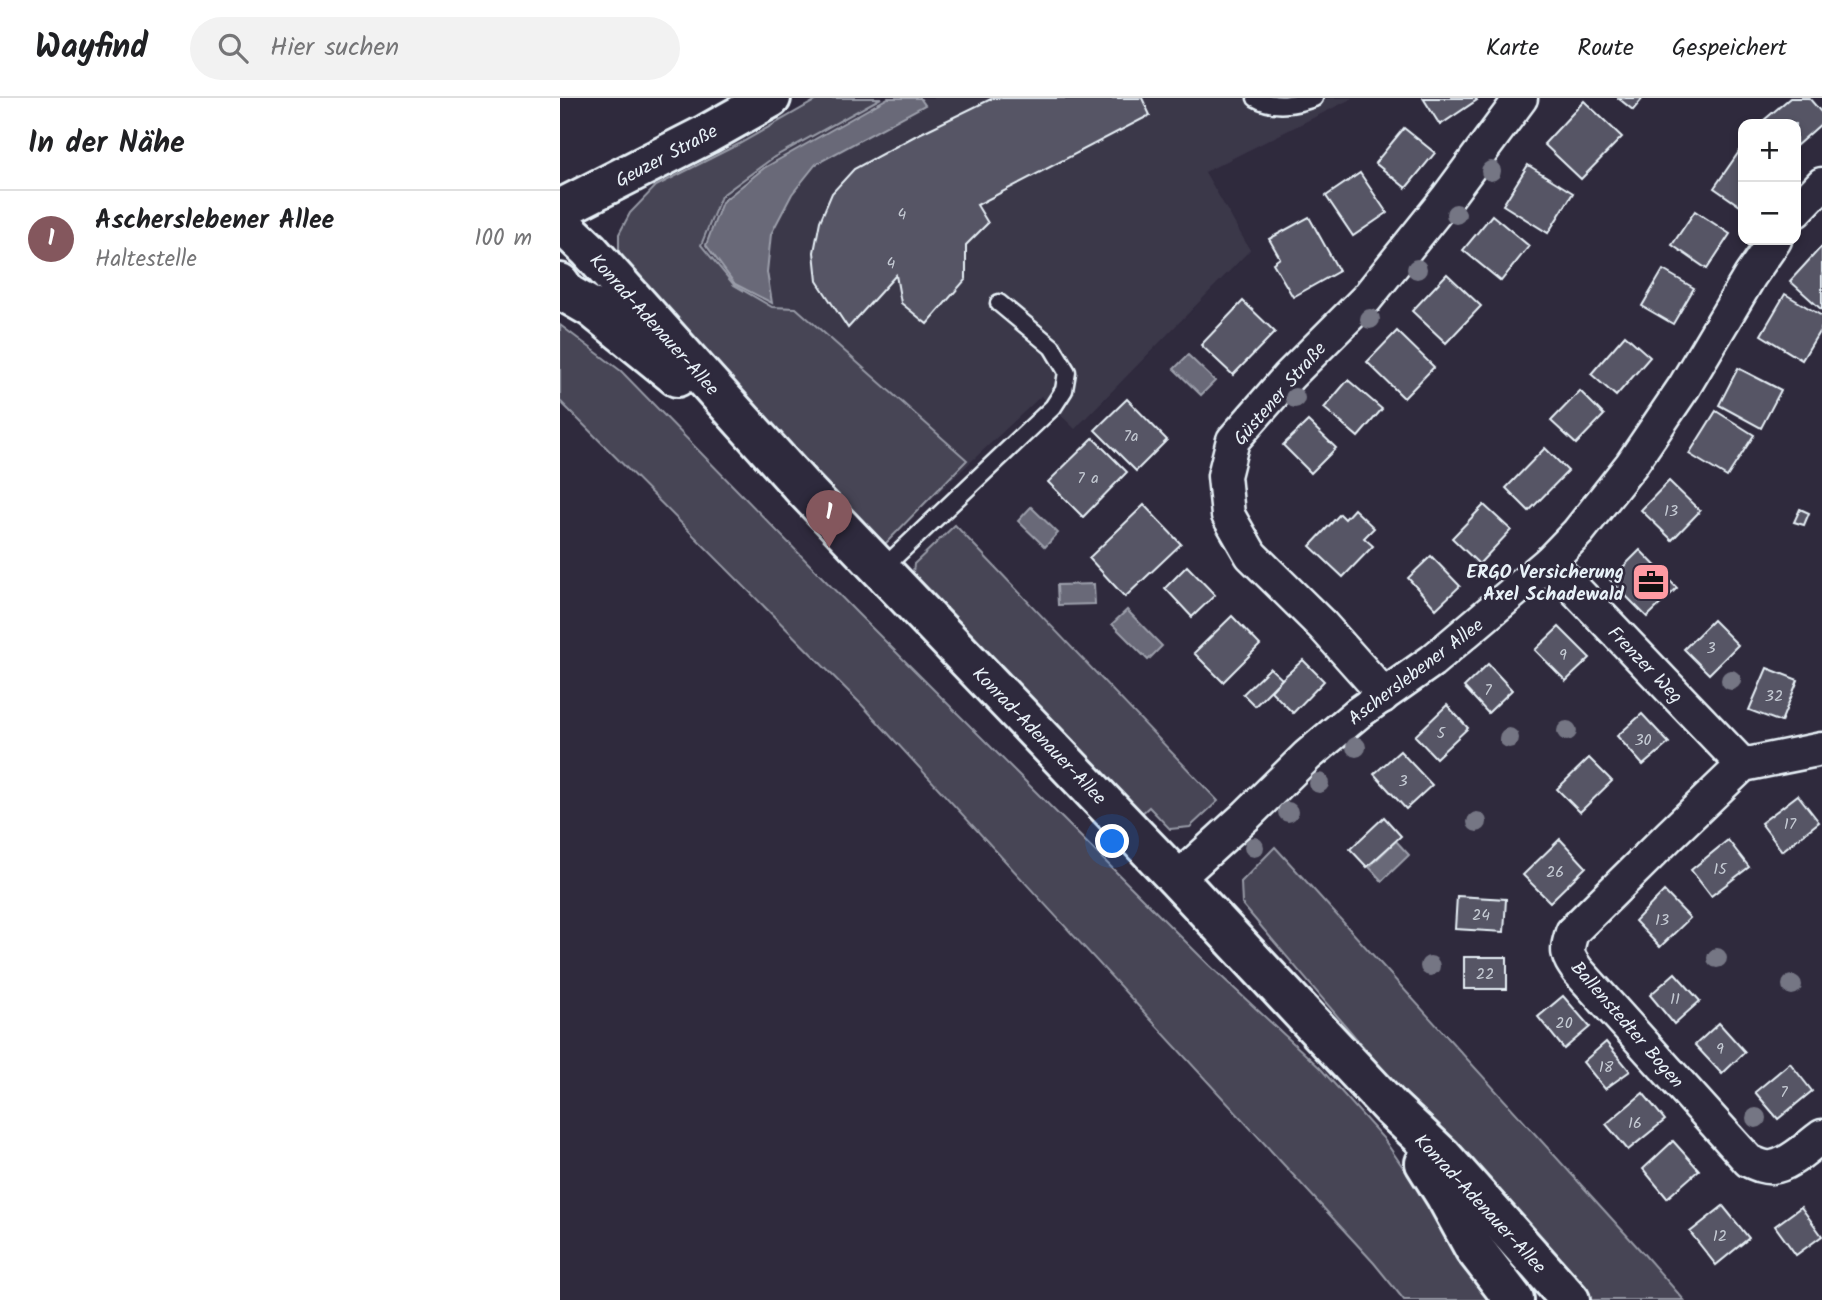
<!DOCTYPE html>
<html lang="de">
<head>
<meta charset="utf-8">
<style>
	:root { --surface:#fff; --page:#f2f2f2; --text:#202124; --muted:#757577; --line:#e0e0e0; --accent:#84575d }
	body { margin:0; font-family:Kalam,sans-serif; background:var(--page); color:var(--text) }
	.controls { position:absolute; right:21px; top:21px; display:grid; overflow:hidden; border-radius:14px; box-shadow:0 4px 10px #0003 }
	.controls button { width:63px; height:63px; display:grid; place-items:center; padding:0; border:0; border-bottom:2px solid var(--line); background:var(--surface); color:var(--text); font:35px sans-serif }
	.you { position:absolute; left:553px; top:744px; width:24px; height:24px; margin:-18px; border:5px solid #fff; border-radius:50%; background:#1a73e8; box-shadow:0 0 0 10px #1a73e833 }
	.badge { display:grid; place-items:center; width:46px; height:46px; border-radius:50%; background:var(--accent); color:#fff; font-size:23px; font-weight:700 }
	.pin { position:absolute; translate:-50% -58px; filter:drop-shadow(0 2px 4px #0008) }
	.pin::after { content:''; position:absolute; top:37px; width:24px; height:21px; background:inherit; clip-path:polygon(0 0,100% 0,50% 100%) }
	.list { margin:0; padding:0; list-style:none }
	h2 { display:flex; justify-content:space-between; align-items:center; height:91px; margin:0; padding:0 28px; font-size:30px }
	h2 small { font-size:23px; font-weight:400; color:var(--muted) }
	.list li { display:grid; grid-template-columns:46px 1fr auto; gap:21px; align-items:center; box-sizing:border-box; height:98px; padding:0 28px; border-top:2px solid var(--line) }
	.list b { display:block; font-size:26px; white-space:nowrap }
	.list p { margin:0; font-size:23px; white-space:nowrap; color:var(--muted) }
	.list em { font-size:23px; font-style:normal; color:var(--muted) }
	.icon { flex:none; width:38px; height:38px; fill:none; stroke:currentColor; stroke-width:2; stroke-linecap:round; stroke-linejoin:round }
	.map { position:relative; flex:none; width:1262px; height:1202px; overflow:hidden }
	header { display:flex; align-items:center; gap:42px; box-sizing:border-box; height:98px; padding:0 35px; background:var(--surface); border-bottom:2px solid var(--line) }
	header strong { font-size:33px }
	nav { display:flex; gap:38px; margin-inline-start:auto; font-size:24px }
	.search { width:490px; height:63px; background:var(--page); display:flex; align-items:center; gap:18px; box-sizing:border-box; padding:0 24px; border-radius:38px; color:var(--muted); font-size:26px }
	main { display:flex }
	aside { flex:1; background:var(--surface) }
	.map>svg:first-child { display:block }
</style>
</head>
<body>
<header>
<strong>Wayfind</strong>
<div class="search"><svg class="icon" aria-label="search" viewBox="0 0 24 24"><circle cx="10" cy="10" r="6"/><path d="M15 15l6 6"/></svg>Hier suchen</div>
<nav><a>Karte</a><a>Route</a><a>Gespeichert</a></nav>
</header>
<main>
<aside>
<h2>In der Nähe<small></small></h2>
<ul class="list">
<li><span class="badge">1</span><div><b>Ascherslebener Allee</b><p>Haltestelle</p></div><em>100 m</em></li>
</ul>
</aside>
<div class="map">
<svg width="1262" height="1202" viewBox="0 0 1262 1202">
	<rect width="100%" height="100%" fill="#2f2a3d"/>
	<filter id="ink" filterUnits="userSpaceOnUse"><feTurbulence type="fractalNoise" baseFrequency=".0143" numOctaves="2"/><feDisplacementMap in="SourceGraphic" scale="14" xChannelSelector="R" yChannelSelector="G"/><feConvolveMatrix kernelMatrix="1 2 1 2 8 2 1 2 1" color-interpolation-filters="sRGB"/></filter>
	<g filter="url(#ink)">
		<path fill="#3b3749" d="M260 0H793L645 74 690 152 515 331 481 298 332 438 95 106Z"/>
		<g fill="#464455" stroke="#979aa6" stroke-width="2">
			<path d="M260 0H321L214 59 161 98 141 147 174 187 212 209 236 210 407 362 325 446 208 325 59 163V136L70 115 96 88 179 46Z"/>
			<path d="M0 227 61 273 297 515 649 867 760 970 823 1040 862 1097 898 1159 929 1202H844L814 1165 302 607 0 303Z"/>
			<path d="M395 427 658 703 630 729 610 731 589 709 580 717 352 483 354 466Z"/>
			<path d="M715 749 1082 1154 1124 1202H1019L682 806 681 784Z"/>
		</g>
		<g fill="#696978" stroke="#9c9fab" stroke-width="2">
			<path d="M328 0H360L365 7 256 66 232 96 211 136 207 174 212 205 175 186 146 147 162 104 204 70Z"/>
			<path d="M628 257 655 283 641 297 614 271Z"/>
			<path d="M471 409 498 435 485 449 458 423Z"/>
			<path d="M534 486 535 506 498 507 497 487Z"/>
			<path d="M567 512 602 548 588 562 552 526Z"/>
			<path d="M836 743 849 757 822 783 809 769Z"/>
		</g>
		<g fill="#575565" stroke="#e8f1f8" stroke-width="2">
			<path d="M433 0H582L590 17 417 107 428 125 406 147V181L367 226 341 205 336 177 288 230 257 183 254 154 260 123 272 95 294 71 355 38Z"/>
			<path d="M863 0H915L917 2 880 27Z"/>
			<path d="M1058 0H1083L1073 12Z"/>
			<path d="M1230 0H1249L1262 15V25L1236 48V26H1208L1204 22Z"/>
			<path d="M1024 3 1062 39 1021 81 984 46Z"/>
			<path d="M844 30 875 55 846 90 815 65Z"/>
			<path d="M1183 48V110L1154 90Z"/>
			<path d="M968 67 1013 95 988 135 943 107Z"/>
			<path d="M800 75 827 115 793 138 766 98Z"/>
			<path d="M1135 113 1170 136 1147 171 1112 147Z"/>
			<path d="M932 117 969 148 941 183 903 152Z"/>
			<path d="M749 119 779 173 733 199 713 165 720 160 709 141Z"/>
			<path d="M1262 148V212L1230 183Z"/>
			<path d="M1103 172 1134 190 1113 226 1082 208Z"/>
			<path d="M887 176 921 208 886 245 852 213Z"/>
			<path d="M1225 196 1262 218V229L1242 262 1201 237Z"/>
			<path d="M683 203 715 234 673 277 641 247Z"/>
			<path d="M837 233 874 269 844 300 807 264Z"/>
			<path d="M1065 237 1090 259 1056 298 1031 276Z"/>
			<path d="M1178 270 1221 292 1201 330 1159 307Z"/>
			<path d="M788 282 822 311 798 339 764 310Z"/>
			<path d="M1020 293 1044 317 1016 346 991 323Z"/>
			<path d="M567 301 607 342 576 373 535 332Z"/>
			<path d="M1156 313 1194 337 1167 379 1129 356Z"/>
			<path d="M748 323 776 350 751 375 723 347Z"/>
			<path d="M533 340 567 374 523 419 488 384Z"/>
			<path d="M985 350 1008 373 969 413 946 390Z"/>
			<path d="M1109 383 1140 413 1112 442 1081 412Z"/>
			<path d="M584 407 621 446 565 499 529 460Z"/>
			<path d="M924 407 951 432 919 466 892 440Z"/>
			<path d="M794 411 814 430 804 440 813 448 783 479 750 448 780 416 785 421Z"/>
			<path d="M1240 411 1249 415 1244 427 1234 424Z"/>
			<path d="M1080 452 1117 490 1087 519 1050 482Z"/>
			<path d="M871 458 900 488 876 511 848 480Z"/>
			<path d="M627 468 655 497 632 519 605 490Z"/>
			<path d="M672 518 700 547 663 584 634 555Z"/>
			<path d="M1153 522 1178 547 1149 576 1124 551Z"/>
			<path d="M999 529 1030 560 1006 583 975 552Z"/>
			<path d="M743 562 764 583 733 615 711 593 722 581Z"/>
			<path d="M928 566 952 592 928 615 904 589Z"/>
			<path d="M710 570 722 581 695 608 683 596Z"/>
			<path d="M1207 570 1238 582 1221 624 1189 612Z"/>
			<path d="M887 607 908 630 876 660 855 638Z"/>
			<path d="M1082 616 1109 645 1083 667 1057 638Z"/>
			<path d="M840 653 872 687 846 711 814 676Z"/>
			<path d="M1029 660 1052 683 1020 714 997 691Z"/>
			<path d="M1238 697 1259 724 1222 753 1201 725Z"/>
			<path d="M824 719 841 738 807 769 790 751Z"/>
			<path d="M1000 741 1026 769 990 804 963 777Z"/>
			<path d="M1168 742 1189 769 1151 798 1131 772Z"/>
			<path d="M1104 793 1130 820 1100 849 1075 823Z"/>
			<path d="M897 798 946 801 944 834 895 831Z"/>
			<rect x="904" y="859" width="43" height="32"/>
			<path d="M1115 875 1140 903 1114 926 1090 897Z"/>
			<path d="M1003 898 1030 929 1004 951 978 919Z"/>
			<path d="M1159 925 1185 954 1162 976 1135 947Z"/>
			<path d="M1046 944 1070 973 1045 991 1023 964Z"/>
			<path d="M1230 965 1252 993 1218 1021 1195 994Z"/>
			<path d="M1083 995 1105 1022 1068 1052 1046 1026Z"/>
			<path d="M1113 1043 1139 1072 1107 1100 1083 1071Z"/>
			<path d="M1163 1108 1189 1140 1156 1167 1130 1134Z"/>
			<path d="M1241 1109 1262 1138 1236 1157 1215 1128Z"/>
		</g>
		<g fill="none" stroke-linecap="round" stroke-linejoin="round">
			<g stroke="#e8f1f8" stroke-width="21">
				<g id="lane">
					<path d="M696 0C714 11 736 6 754 0"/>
					<path d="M322 471 493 309 504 292 507 274 492 249 439 205"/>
				</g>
			</g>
			<g stroke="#e8f1f8" stroke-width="37">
				<g id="street">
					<path d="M1236 113 1262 86"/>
					<path d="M989 464 1183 667"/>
					<path d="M822 599 812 583 763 528 691 457 668 417 664 378 673 342 729 278 806 201 887 100 961 0"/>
					<path d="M1262 651 1183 667 1110 737 1012 834C1006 854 1006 856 1018 873L1189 1063C1196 1066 1204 1070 1212 1069 1230 1067 1248 1048 1262 1038"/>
					<path d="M617 781 687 717 747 658 798 615 872 563 989 464 1018 434 1071 367 1124 289 1190 178 1215 142"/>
				</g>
			</g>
			<g stroke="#e8f1f8" stroke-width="44">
				<g id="secondary">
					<path d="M0 111 147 36 211 0"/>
					<path d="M0 129 10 134 29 152 242 389 617 781 831 1010 883 1059 1010 1202"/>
					<path d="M0 185 6 195 32 210 117 279"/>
					<path d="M865 1065 885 1097 914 1150 954 1202"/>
				</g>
			</g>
			<use href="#lane" stroke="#2f2a3d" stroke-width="16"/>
			<use href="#street" stroke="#2f2a3d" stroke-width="32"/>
			<use href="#secondary" stroke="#2f2a3d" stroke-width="38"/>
		</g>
		<g fill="#757684">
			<circle cx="931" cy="73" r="10"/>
			<circle cx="896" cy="116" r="10"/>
			<circle cx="857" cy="171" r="10"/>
			<circle cx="810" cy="221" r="10"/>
			<circle cx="735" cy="300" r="10"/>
			<circle cx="1171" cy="582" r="10"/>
			<circle cx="1007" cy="633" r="10"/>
			<circle cx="949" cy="640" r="10"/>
			<circle cx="796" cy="649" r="10"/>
			<circle cx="759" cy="685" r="10"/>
			<circle cx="728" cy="714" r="10"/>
			<circle cx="917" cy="724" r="10"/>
			<circle cx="694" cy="749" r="10"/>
			<circle cx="1157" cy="860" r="10"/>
			<circle cx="870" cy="868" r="10"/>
			<circle cx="1232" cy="887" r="10"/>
			<circle cx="1196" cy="1020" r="10"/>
		</g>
	</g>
	<defs>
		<g id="office-square" transform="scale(2.0125)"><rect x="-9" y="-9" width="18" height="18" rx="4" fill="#ff9aa2" stroke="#2f2a3d"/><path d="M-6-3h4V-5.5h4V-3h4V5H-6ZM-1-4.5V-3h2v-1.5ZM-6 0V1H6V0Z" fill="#111"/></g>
	</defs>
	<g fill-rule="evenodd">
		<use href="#office-square" x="1091" y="484"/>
	</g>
	<g text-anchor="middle" stroke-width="5" stroke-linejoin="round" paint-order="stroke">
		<g font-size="16" fill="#c4cad3">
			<text x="342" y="121">4</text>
			<text x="331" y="170">4</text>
			<text x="571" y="343">7a</text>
			<text x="528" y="385">7 a</text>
			<text x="1111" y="418">13</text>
			<text x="1151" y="555">3</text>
			<text x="1003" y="562">9</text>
			<text x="928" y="597">7</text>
			<text x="1214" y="603">32</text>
			<text x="881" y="640">5</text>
			<text x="1083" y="647">30</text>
			<text x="843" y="688">3</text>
			<text x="1230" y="731">17</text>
			<text x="1160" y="776">15</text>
			<text x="995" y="779">26</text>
			<text x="921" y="822">24</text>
			<text x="1102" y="827">13</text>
			<text x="925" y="881">22</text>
			<text x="1115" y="906">11</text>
			<text x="1004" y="930">20</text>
			<text x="1160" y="956">9</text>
			<text x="1046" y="974">18</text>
			<text x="1224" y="999">7</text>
			<text x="1075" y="1030">16</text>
			<text x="1160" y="1143">12</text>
		</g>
		<g font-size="19" fill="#e8f1f8" stroke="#2f2a3d">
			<text transform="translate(106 57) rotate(-28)" y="7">Geuzer Straße</text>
			<text transform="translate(95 226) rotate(48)" y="7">Konrad-Adenauer-Allee</text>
			<text transform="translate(719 295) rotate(-49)" y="7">Güstener Straße</text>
			<text transform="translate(1086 566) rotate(46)" y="7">Frenzer Weg</text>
			<text transform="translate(855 573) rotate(-37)" y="7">Ascherslebener Allee</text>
			<text transform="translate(480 637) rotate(46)" y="7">Konrad-Adenauer-Allee</text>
			<text transform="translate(1068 926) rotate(49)" y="7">Ballenstedter Bogen</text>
			<text transform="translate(921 1105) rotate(47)" y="7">Konrad-Adenauer-Allee</text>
		</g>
		<g font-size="19" font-weight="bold" fill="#e8f1f8" stroke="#2f2a3d" text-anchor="end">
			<text x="1064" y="480">ERGO Versicherung<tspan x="1064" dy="22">Axel Schadewald</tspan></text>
		</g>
	</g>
</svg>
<div class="controls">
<button>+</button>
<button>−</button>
</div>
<div class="you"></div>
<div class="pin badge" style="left:269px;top:450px">1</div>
</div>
</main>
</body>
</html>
